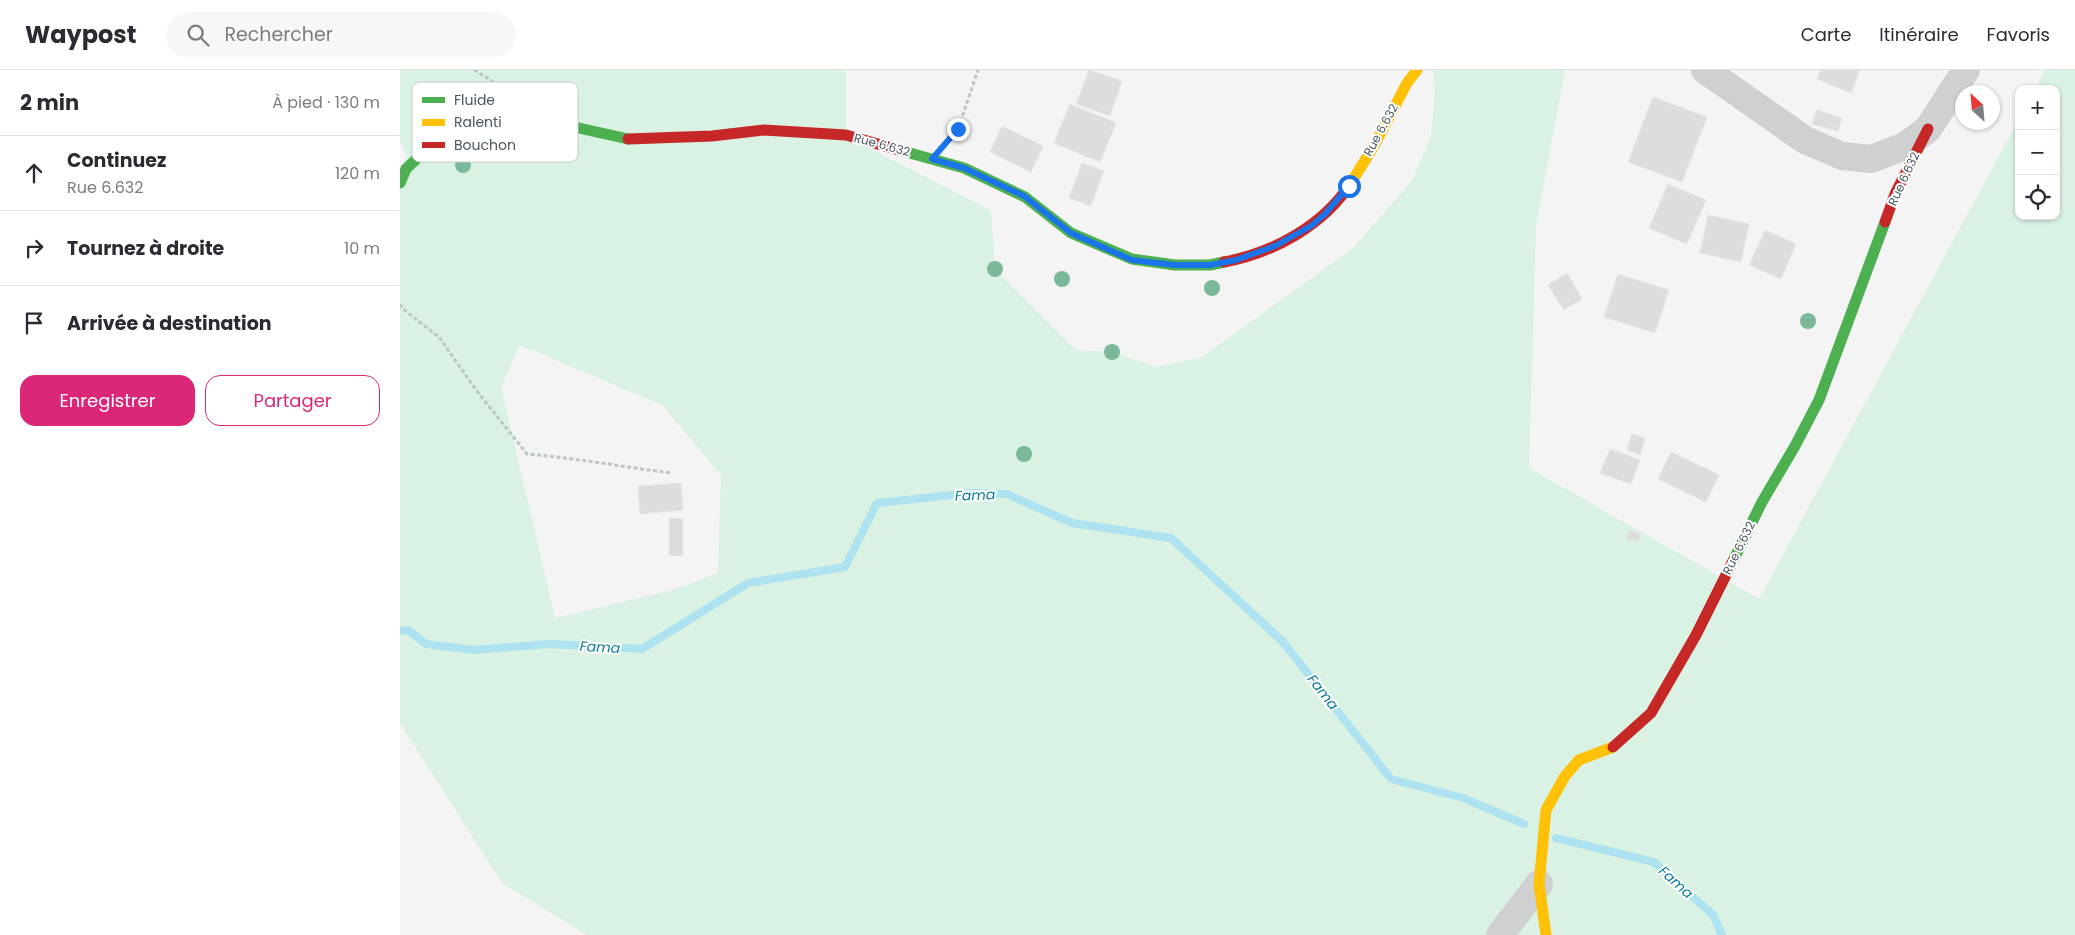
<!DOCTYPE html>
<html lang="fr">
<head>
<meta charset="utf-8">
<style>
	:root { --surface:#fff; --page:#f7f7f7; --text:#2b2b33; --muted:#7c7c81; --line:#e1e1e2; --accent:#db2777 }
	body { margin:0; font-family:Poppins,sans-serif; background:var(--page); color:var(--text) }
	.controls { position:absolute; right:15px; top:15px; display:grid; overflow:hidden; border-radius:10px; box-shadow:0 1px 4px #0004 }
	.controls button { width:45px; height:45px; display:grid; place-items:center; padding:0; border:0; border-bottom:1px solid var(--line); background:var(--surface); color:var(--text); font:25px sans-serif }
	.compass { position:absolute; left:1555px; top:15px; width:45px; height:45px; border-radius:50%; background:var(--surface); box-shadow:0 1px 4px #0004; rotate:334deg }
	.stop { position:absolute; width:15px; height:15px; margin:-11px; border:4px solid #1a73e8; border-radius:50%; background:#fff }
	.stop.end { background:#1a73e8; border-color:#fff; box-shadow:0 1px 5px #0008 }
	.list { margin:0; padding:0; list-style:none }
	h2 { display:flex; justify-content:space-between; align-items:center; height:65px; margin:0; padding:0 20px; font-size:21px }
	h2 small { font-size:16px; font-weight:400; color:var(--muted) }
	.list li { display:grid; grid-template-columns:32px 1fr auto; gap:15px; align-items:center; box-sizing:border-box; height:75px; padding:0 20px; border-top:1px solid var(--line) }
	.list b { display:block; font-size:19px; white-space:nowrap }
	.list p { margin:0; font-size:16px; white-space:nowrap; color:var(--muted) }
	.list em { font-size:16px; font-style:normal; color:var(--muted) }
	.actions { display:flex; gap:10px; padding:15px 20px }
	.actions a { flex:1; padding:11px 0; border:1px solid var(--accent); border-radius:15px; text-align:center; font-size:18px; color:var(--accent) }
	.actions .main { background:var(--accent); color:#fff }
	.icon { flex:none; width:28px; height:28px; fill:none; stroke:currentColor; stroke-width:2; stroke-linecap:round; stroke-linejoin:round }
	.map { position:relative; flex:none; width:1675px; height:865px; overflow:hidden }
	header { display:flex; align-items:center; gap:30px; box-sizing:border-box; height:70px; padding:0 25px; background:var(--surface); border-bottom:1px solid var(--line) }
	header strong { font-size:24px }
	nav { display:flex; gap:28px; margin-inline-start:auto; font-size:18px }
	.search { width:350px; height:45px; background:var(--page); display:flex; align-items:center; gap:12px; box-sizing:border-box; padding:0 18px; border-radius:28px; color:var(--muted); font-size:19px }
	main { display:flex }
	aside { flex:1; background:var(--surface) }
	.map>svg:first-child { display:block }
</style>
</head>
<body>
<header>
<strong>Waypost</strong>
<div class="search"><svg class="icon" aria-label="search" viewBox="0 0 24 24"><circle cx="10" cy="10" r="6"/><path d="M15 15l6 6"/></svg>Rechercher</div>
<nav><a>Carte</a><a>Itinéraire</a><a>Favoris</a></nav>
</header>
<main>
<aside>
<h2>2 min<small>À pied · 130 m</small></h2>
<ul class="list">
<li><svg class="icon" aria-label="ahead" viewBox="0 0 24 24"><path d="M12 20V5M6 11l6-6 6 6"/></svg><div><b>Continuez</b><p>Rue 6.632</p></div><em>120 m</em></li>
<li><svg class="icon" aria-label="right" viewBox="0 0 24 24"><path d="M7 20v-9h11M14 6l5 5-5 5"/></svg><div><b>Tournez à droite</b></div><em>10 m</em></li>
<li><svg class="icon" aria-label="arrive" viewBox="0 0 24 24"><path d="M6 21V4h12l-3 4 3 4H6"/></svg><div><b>Arrivée à destination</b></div></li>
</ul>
<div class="actions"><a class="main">Enregistrer</a><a>Partager</a></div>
</aside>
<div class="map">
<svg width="1675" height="865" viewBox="0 0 1675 865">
	<rect width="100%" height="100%" fill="#f4f4f4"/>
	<path fill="#d9f2e3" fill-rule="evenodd" d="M0 0H446V66L591 141 595 199 676 280 712 282 756 297 802 287 953 178 1012 111 1031 66 1035 21 1033 0H1165L1136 155 1129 398 1359 529 1619 49V146H1656V19H1635L1645 0H1675V865H187L102 813 0 653V104L7 86 0 71ZM120 275 262 335 321 405 318 503 273 520 155 548 101 317Z"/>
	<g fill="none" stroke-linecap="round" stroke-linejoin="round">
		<g stroke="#aee2f0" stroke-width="8">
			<path d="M0 561 8 560 26 574 73 580 149 574 242 579 348 513 445 497 477 433 571 423 607 424 672 453 771 468 883 572 991 709 1063 728 1124 754"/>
			<path d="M1156 768 1254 792 1313 845 1322 865"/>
		</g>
	</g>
	<g fill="#ddddde" stroke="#e5e6e7">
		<path d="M689 0 722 11 710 46 676 34Z"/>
		<path d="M1421 0H1460L1451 23 1417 9Z"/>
		<path d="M1253 27 1307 47 1282 112 1228 92Z"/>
		<path d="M670 34 716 53 700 92 654 73Z"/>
		<path d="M1417 40 1442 48 1438 61 1412 54Z"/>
		<path d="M602 56 643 76 631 102 590 82Z"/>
		<path d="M682 93 704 101 691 136 669 128Z"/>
		<path d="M1268 114 1306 130 1287 174 1249 158Z"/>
		<path d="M1308 145 1349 154 1341 192 1300 183Z"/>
		<path d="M1365 160 1396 174 1381 209 1349 195Z"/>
		<path d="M1167 203 1182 229 1164 240 1148 215Z"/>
		<path d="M1218 204 1269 220 1255 263 1204 247Z"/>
		<path d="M1232 364 1245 368 1240 385 1227 380Z"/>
		<path d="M1210 379 1240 390 1231 414 1200 403Z"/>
		<path d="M1271 382 1319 405 1306 432 1258 409Z"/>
		<path d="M281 413 283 440 240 444 238 416Z"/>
		<path d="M269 448 283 449V486L269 485Z"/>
		<path d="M1229 460 1240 463 1238 472 1226 469Z"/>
	</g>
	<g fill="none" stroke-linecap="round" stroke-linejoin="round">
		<g stroke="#bcc7c4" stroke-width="3" stroke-dasharray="4 2.5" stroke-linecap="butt">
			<path d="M74 0 118 26"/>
			<path d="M550 68 558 59 578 0"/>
			<path d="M0 234 3 239 39 267 76 320 127 384C176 388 223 397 272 403"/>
		</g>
		<g stroke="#ced0d2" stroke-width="28">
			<path d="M1305 0 1405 70 1442 86 1471 89 1505 76 1528 59 1566 0"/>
			<path d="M1100 865 1139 814"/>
		</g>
		<g stroke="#4caf50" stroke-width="11">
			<path d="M499 80 564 98 625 127 671 163 732 189 775 195H810L824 192"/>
			<path d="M0 113 6 99 33 73 93 54H161L228 69"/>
			<path d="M1333 491 1362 432 1395 376 1419 330 1485 152"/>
		</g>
		<g stroke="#ffc107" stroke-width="11">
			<path d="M951 113 975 74 1007 13 1017 0"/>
			<path d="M1146 865 1139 814 1146 740 1165 706 1179 690 1213 677"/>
		</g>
		<g stroke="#c62828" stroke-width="11">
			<path d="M228 69 312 66 364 60 446 65 499 80"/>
			<path d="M1485 152 1495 124 1528 59"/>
			<path d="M824 192C873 183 923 156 951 113"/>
			<path d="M1213 677 1251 643 1296 565 1333 491"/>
		</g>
	</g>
	<g fill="#7ab899">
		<circle cx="63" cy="95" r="8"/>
		<circle cx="595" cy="199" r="8"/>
		<circle cx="662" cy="209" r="8"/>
		<circle cx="812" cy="218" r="8"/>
		<circle cx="1408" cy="251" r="8"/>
		<circle cx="712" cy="282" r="8"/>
		<circle cx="624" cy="384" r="8"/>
	</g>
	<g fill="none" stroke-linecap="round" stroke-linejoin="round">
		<path stroke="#1a73e8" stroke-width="6" d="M558 59 532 89 564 98 624 126 671 163 732 190 775 195H810L836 190 875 176 911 156 925 144 949 116"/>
	</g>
	<g text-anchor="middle" stroke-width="4" stroke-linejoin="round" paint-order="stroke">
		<g font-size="12" fill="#4a5661" stroke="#fff">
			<text transform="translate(981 60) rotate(-61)" y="4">Rue 6.632</text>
			<text transform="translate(482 75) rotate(15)" y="4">Rue 6.632</text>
			<text transform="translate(1504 109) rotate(-65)" y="4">Rue 6.632</text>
			<text transform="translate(1339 478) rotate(-64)" y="4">Rue 6.632</text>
		</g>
		<g font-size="14" font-style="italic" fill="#0c7c9b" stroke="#fff">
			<text transform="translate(575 425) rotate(-2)" y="5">Fama</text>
			<text transform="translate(200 577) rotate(3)" y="5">Fama</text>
			<text transform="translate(923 622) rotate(52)" y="5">Fama</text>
			<text transform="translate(1276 812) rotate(42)" y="5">Fama</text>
		</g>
	</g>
	<rect x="12" y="12" width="166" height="80" rx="8" fill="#fff" stroke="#c9ccd0" stroke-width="1"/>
	<rect x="22" y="27" width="23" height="6" fill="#4caf50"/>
	<rect x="22" y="49" width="23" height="7" fill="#ffc107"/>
	<rect x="22" y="72" width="23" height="6" fill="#c62828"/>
	<g font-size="14" fill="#4a5661">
		<text x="54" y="35">Fluide</text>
		<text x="54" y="57">Ralenti</text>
		<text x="54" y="80">Bouchon</text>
	</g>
</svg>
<div class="controls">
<button>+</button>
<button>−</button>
<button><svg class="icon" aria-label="locate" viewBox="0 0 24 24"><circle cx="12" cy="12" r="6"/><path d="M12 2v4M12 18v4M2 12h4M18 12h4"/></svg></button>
</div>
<svg class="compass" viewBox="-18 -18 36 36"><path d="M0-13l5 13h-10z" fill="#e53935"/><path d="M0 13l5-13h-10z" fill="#7c7c81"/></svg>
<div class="stop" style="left:949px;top:116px"></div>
<div class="stop end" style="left:558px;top:59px"></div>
</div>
</main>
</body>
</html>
